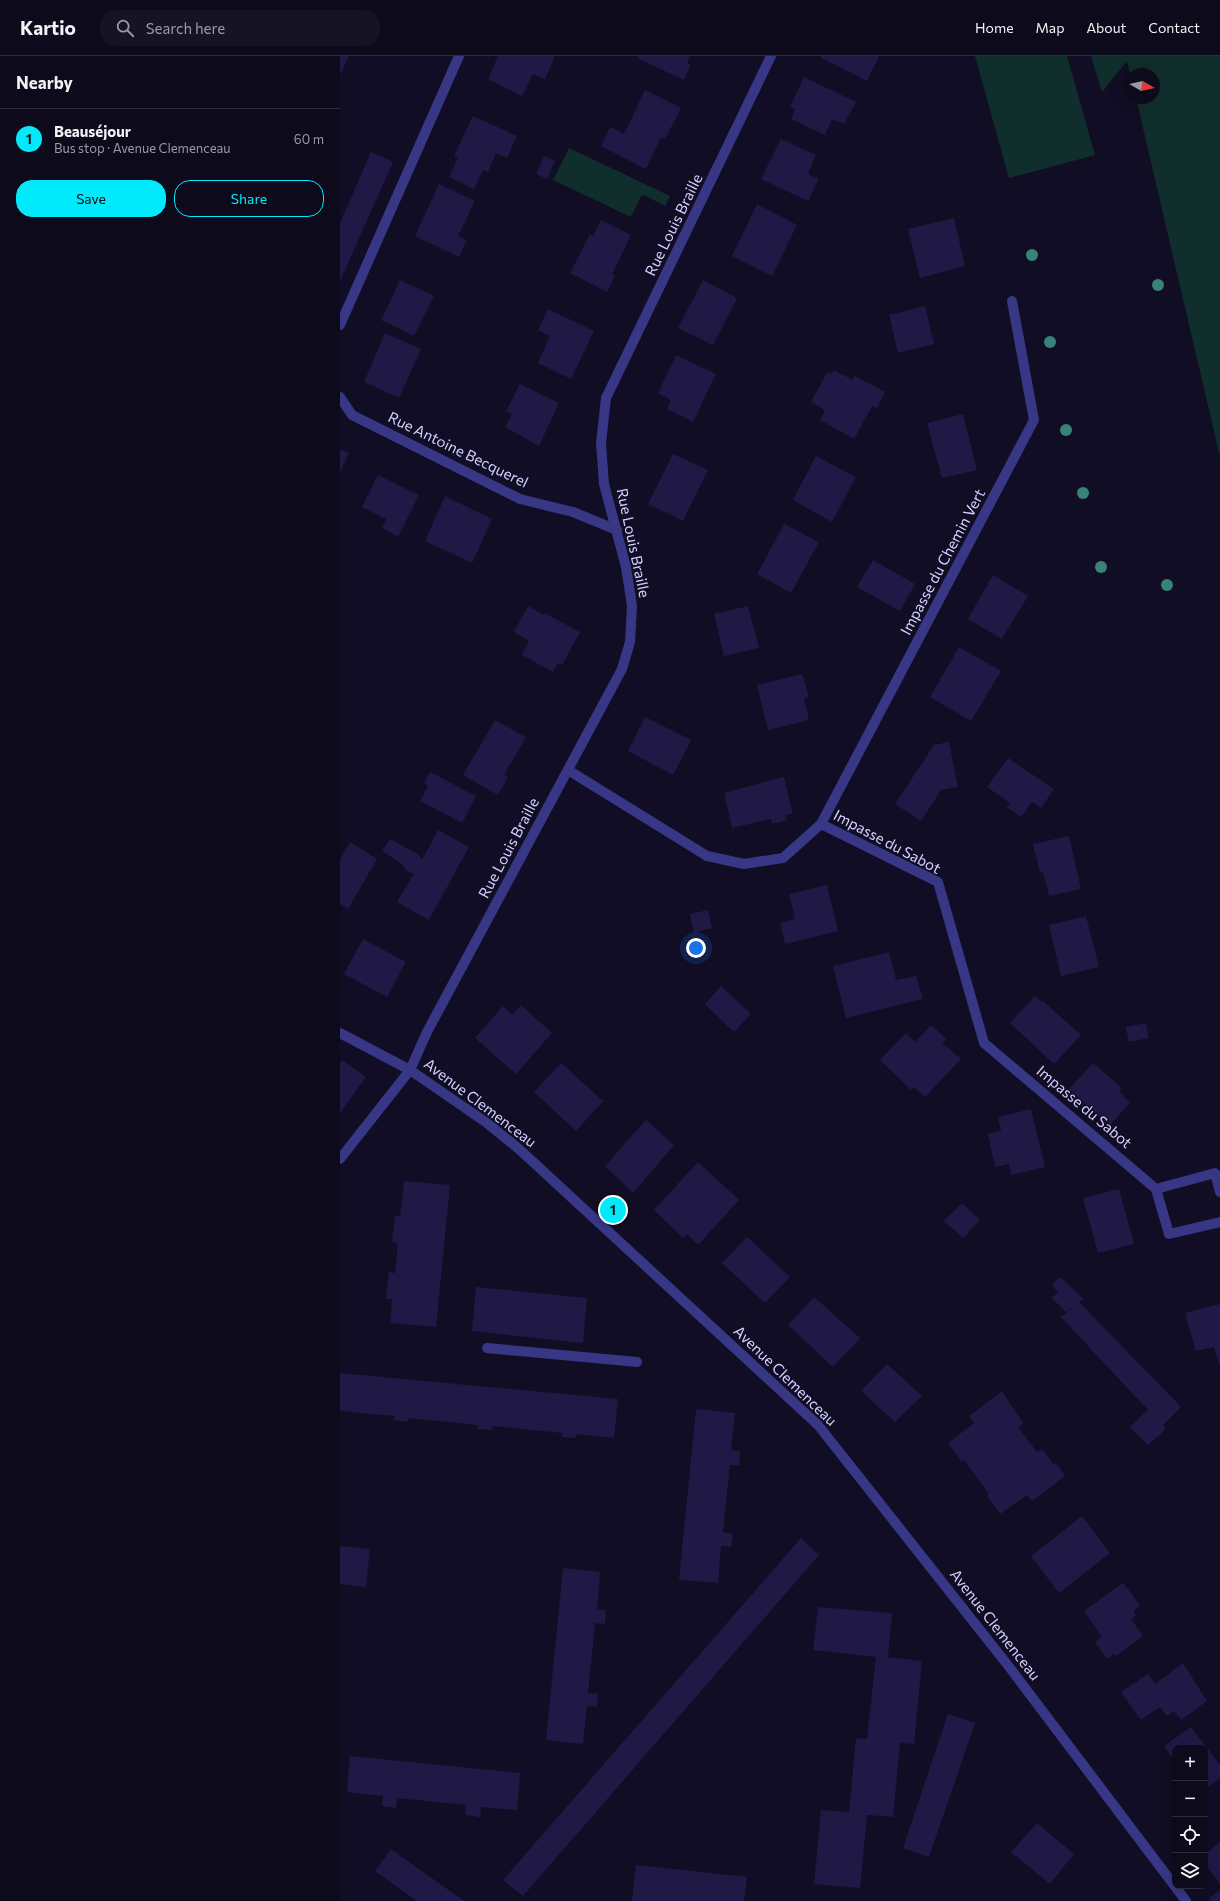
<!DOCTYPE html>
<html lang="en">
<head>
<meta charset="utf-8">
<style>
	:root { --surface:#0d0a1b; --page:#161324; --text:#f1f3f6; --muted:#9a9aa3; --line:#2d2b3a; --accent:#00eafb }
	body { margin:0; font-family:Commissioner,sans-serif; background:var(--page); color:var(--text) }
	.controls { position:absolute; right:12px; bottom:12px; display:grid; overflow:hidden; border-radius:8px; box-shadow:0 4px 16px #0002 }
	.controls button { width:36px; height:36px; display:grid; place-items:center; padding:0; border:0; border-bottom:1px solid var(--line); background:var(--surface); color:var(--text); font:20px sans-serif }
	.compass { position:absolute; left:784px; top:12px; width:36px; height:36px; border-radius:50%; background:var(--surface); box-shadow:0 4px 16px #0002; rotate:99deg }
	.you { position:absolute; left:356px; top:892px; width:14px; height:14px; margin:-10px; border:3px solid #fff; border-radius:50%; background:#1a73e8; box-shadow:0 0 0 6px #1a73e833 }
	.badge { display:grid; place-items:center; width:26px; height:26px; border-radius:50%; background:var(--accent); color:#111; font-size:13px; font-weight:700 }
	.pin { position:absolute; translate:-50% -50%; border:2px solid #fff; box-shadow:0 1px 4px #0006 }
	.list { margin:0; padding:0; list-style:none }
	h2 { display:flex; justify-content:space-between; align-items:center; height:52px; margin:0; padding:0 16px; font-size:17px }
	h2 small { font-size:13px; font-weight:400; color:var(--muted) }
	.list li { display:grid; grid-template-columns:26px 1fr auto; gap:12px; align-items:center; box-sizing:border-box; height:60px; padding:0 16px; border-top:1px solid var(--line) }
	.list b { display:block; font-size:15px; white-space:nowrap }
	.list p { margin:0; font-size:13px; white-space:nowrap; color:var(--muted) }
	.list em { font-size:13px; font-style:normal; color:var(--muted) }
	.actions { display:flex; gap:8px; padding:12px 16px }
	.actions a { flex:1; padding:9px 0; border:1px solid var(--accent); border-radius:16px; text-align:center; font-size:14px; color:var(--accent) }
	.actions .main { background:var(--accent); color:#111 }
	.icon { flex:none; width:22px; height:22px; fill:none; stroke:currentColor; stroke-width:2; stroke-linecap:round; stroke-linejoin:round }
	.map { position:relative; flex:none; width:880px; height:1845px; overflow:hidden }
	header { display:flex; align-items:center; gap:24px; box-sizing:border-box; height:56px; padding:0 20px; background:var(--surface); border-bottom:1px solid var(--line) }
	header strong { font-size:19px }
	nav { display:flex; gap:22px; margin-inline-start:auto; font-size:14px }
	.search { width:280px; height:36px; background:var(--page); display:flex; align-items:center; gap:10px; box-sizing:border-box; padding:0 14px; border-radius:16px; color:var(--muted); font-size:15px }
	main { display:flex }
	aside { flex:1; background:var(--surface) }
	.map>svg:first-child { display:block }
</style>
</head>
<body>
<header>
<strong>Kartio</strong>
<div class="search"><svg class="icon" aria-label="search" viewBox="0 0 24 24"><circle cx="10" cy="10" r="6"/><path d="M15 15l6 6"/></svg>Search here</div>
<nav><a>Home</a><a>Map</a><a>About</a><a>Contact</a></nav>
</header>
<main>
<aside>
<h2>Nearby<small></small></h2>
<ul class="list">
<li><span class="badge">1</span><div><b>Beauséjour</b><p>Bus stop · Avenue Clemenceau</p></div><em>60 m</em></li>
</ul>
<div class="actions"><a class="main">Save</a><a>Share</a></div>
</aside>
<div class="map">
<svg width="880" height="1845" viewBox="0 0 880 1845">
	<rect width="100%" height="100%" fill="#110d24"/>
	<g fill="#102e2c">
		<path d="M635 0H727L755 99 669 122Z"/>
		<path d="M751 0H880V401L796 42H814V18H790L787 5 762 36Z"/>
		<path d="M229 92 330 140 325 150 304 139 301 140 291 161 213 124Z"/>
	</g>
	<g fill="#201946">
		<path d="M0 0H9L0 19Z"/>
		<path d="M158 0H214L215 1 205 23 193 18 182 40 148 23Z"/>
		<path d="M298 0H350L347 7 351 9 344 24 297 2Z"/>
		<path d="M481 0H537L539 1 527 25 481 2Z"/>
		<path d="M464 21 516 46 504 68 492 63 485 79 451 63 455 53 450 51Z"/>
		<path d="M305 34 341 52 325 83 321 81 306 113 261 90 270 71 284 78Z"/>
		<path d="M133 60 177 80 167 102 156 97 148 116 143 114 134 133 109 121 118 102 114 100Z"/>
		<path d="M441 83 476 99 468 118 479 123 468 145 421 123Z"/>
		<path d="M31 96 53 106 0 225V167Z"/>
		<path d="M204 100 215 105 207 123 196 118Z"/>
		<path d="M99 128 135 145 118 180 127 184 119 201 75 180Z"/>
		<path d="M417 148 457 169 432 220 392 200Z"/>
		<path d="M614 162 625 210 580 222 568 173Z"/>
		<path d="M261 164 291 179 272 218 275 220 267 236 230 217 250 178 253 180Z"/>
		<path d="M60 224 94 240 74 280 41 264Z"/>
		<path d="M363 224 397 242 373 289 338 272Z"/>
		<path d="M585 250 594 288 558 297 549 259Z"/>
		<path d="M208 253 254 275 231 323 198 307 210 280 198 274Z"/>
		<path d="M45 277 81 293 59 342 24 326Z"/>
		<path d="M336 299 376 318 353 366 327 353 331 344 318 337Z"/>
		<path d="M494 314 513 324 515 320 545 336 537 352 532 350 514 383 480 364 485 354 471 346 487 316 492 318Z"/>
		<path d="M180 328 219 347 199 390 165 371 172 358 166 355Z"/>
		<path d="M623 358 637 414 602 422 587 367Z"/>
		<path d="M0 393 9 397 0 416Z"/>
		<path d="M333 398 368 414 343 465 308 448Z"/>
		<path d="M476 400 516 421 492 466 453 444Z"/>
		<path d="M38 419 79 439 58 481 42 472 46 463 22 451Z"/>
		<path d="M105 440 152 463 132 507 85 485Z"/>
		<path d="M444 468 479 486 451 537 417 518Z"/>
		<path d="M533 504 575 528 560 555 517 531Z"/>
		<path d="M653 519 688 540 662 583 628 563Z"/>
		<path d="M188 550 204 559V557L240 576 222 609 218 607 213 616 182 599 189 585 174 576Z"/>
		<path d="M408 550 419 592 384 600 374 558Z"/>
		<path d="M619 591 661 615 631 665 590 641Z"/>
		<path d="M462 618 469 641 464 643 469 664 428 674 417 629Z"/>
		<path d="M305 661 351 684 333 719 288 695Z"/>
		<path d="M155 664 186 681 164 719 168 721 158 739 123 719Z"/>
		<path d="M609 686 618 731 601 734 581 765 555 748 594 689Z"/>
		<path d="M668 702 714 733 701 752 692 746 681 761 667 751 670 747 647 731Z"/>
		<path d="M90 716 136 740 122 767 80 745 88 730 84 727Z"/>
		<path d="M444 721 453 758 445 759 447 764 432 768 431 763 392 772 384 737Z"/>
		<path d="M98 774 129 791 89 864 57 846 74 818 67 815 62 808 42 795 50 783 78 798 82 804Z"/>
		<path d="M729 780 741 833 709 840 703 816 700 817 693 788Z"/>
		<path d="M10 786 37 803 8 853 0 848V803Z"/>
		<path d="M487 829 498 875 445 888 440 867 455 863 449 838Z"/>
		<path d="M368 854 372 872 354 877 350 858Z"/>
		<path d="M746 860 759 911 721 920 709 869Z"/>
		<path d="M23 883 66 906 47 941 4 918Z"/>
		<path d="M549 896 556 924 576 920 583 943 506 962 493 910Z"/>
		<path d="M381 930 411 958 394 976 365 948Z"/>
		<path d="M695 940 702 946 703 945 741 979 714 1008 670 967Z"/>
		<path d="M181 949 212 977 176 1018 135 982 163 950 172 959Z"/>
		<path d="M806 967 809 982 789 986 786 971Z"/>
		<path d="M591 969 606 983 602 987 621 1003 585 1041 574 1031 571 1034 540 1004 566 977 575 986Z"/>
		<path d="M2 1004 26 1021 0 1057V1008Z"/>
		<path d="M221 1007 263 1045 236 1075 194 1036Z"/>
		<path d="M753 1007 782 1032 779 1035 790 1047 769 1070 729 1033Z"/>
		<path d="M691 1053 705 1111 671 1119 669 1108 655 1111 648 1078 661 1075 658 1061Z"/>
		<path d="M306 1064 334 1089 293 1137 265 1110Z"/>
		<path d="M358 1106 399 1144 358 1189 347 1178 343 1182 314 1154Z"/>
		<path d="M64 1125 110 1129 96 1271 50 1267 52 1243H46L49 1216 55 1217 58 1187 52 1186 55 1160H60Z"/>
		<path d="M779 1133 794 1188 758 1197 743 1142Z"/>
		<path d="M622 1147 640 1164 623 1182 604 1165Z"/>
		<path d="M407 1181 450 1221 425 1247 382 1207Z"/>
		<path d="M720 1221 744 1243 739 1246 841 1351 823 1369 826 1373 808 1389 790 1371 808 1354 721 1261 736 1249 726 1256 712 1242 718 1236 712 1229Z"/>
		<path d="M136 1231 247 1242 243 1287 132 1275Z"/>
		<path d="M474 1241 520 1282 493 1311 448 1269Z"/>
		<path d="M880 1248V1308H879L874 1291 856 1295 845 1257Z"/>
		<path d="M547 1308 582 1340 555 1366 521 1335Z"/>
		<path d="M0 1317 278 1343 274 1382 236 1378V1382L222 1381V1377L153 1370 152 1374 138 1373V1369L69 1362 68 1366 54 1364 55 1360 0 1355Z"/>
		<path d="M662 1335 683 1367 678 1371 697 1396 702 1393 714 1409 716 1407 725 1420 692 1445 687 1439 660 1458 647 1440 649 1438 624 1404 622 1406 608 1387 634 1367 629 1360Z"/>
		<path d="M356 1353 395 1357 391 1394 400 1395 399 1409H390L383 1476 393 1478 391 1491 381 1490 378 1527 339 1524Z"/>
		<path d="M742 1460 770 1497 719 1537 691 1500Z"/>
		<path d="M461 1482 479 1499 183 1840 163 1824Z"/>
		<path d="M0 1490 30 1493 26 1531 0 1528Z"/>
		<path d="M223 1512 260 1516 257 1553 266 1554 265 1568 255 1567 248 1637 258 1638 257 1651 247 1650 243 1688 206 1684Z"/>
		<path d="M781 1528H784L799 1548 798 1552 793 1556 796 1559 791 1563 803 1580 776 1600 774 1598 767 1603 755 1586 762 1581 744 1555Z"/>
		<path d="M478 1551 552 1557 548 1601 582 1605 574 1688 560 1687 553 1761 527 1759 520 1832 474 1828 481 1754 509 1756 516 1682 527 1683 536 1601 473 1594Z"/>
		<path d="M843 1607 867 1645 841 1664 834 1655 827 1660 820 1651 801 1664 781 1636 808 1618 815 1628Z"/>
		<path d="M608 1658 635 1667 589 1801 563 1792Z"/>
		<path d="M851 1671 880 1709V1722L865 1733V1692H835V1706L824 1690Z"/>
		<path d="M10 1700 180 1717 177 1754 141 1751 140 1761 125 1759 126 1749 57 1742 56 1752 42 1750 43 1740 7 1736Z"/>
		<path d="M697 1767 734 1798 710 1828 671 1796Z"/>
		<path d="M880 1786V1828L865 1808V1798Z"/>
		<path d="M51 1793 124 1845H77L35 1815Z"/>
		<path d="M296 1809 407 1821 404 1845H292Z"/>
		<path d="M880 1834V1845H871L869 1842Z"/>
	</g>
	<g fill="none" stroke-linecap="round" stroke-linejoin="round">
		<g stroke="#373785" stroke-width="10">
			<path d="M0 269 119 0"/>
			<path d="M0 341 12 359 180 443 233 456 277 474"/>
			<path d="M228 714 367 800 404 808 443 802 481 768 598 826 644 987 816 1133 829 1178 880 1166"/>
			<path d="M481 768 694 364 672 245"/>
			<path d="M0 977 70 1014 147 1067 179 1093 478 1369 670 1612 846 1845"/>
			<path d="M0 1103 70 1014 87 976 282 613 290 586 292 550 286 511 264 428 261 387 266 342 431 0"/>
			<path d="M816 1133 875 1117 880 1136"/>
			<path d="M147 1292 297 1306"/>
		</g>
	</g>
	<g fill="#388378">
		<circle cx="692" cy="199" r="6"/>
		<circle cx="818" cy="229" r="6"/>
		<circle cx="710" cy="286" r="6"/>
		<circle cx="726" cy="374" r="6"/>
		<circle cx="743" cy="437" r="6"/>
		<circle cx="761" cy="511" r="6"/>
		<circle cx="827" cy="529" r="6"/>
	</g>
	<g text-anchor="middle" stroke-width="3" stroke-linejoin="round" paint-order="stroke">
		<g font-size="15" fill="#d4d0ff" stroke="#110d24">
			<text transform="translate(334 169) rotate(-64)" y="5">Rue Louis Braille</text>
			<text transform="translate(118 394) rotate(26)" y="5">Rue Antoine Becquerel</text>
			<text transform="translate(293 487) rotate(78)" y="5">Rue Louis Braille</text>
			<text transform="translate(603 506) rotate(-62)" y="5">Impasse du Chemin Vert</text>
			<text transform="translate(547 786) rotate(28)" y="5">Impasse du Sabot</text>
			<text transform="translate(169 792) rotate(-62)" y="5">Rue Louis Braille</text>
			<text transform="translate(140 1047) rotate(37)" y="5">Avenue Clemenceau</text>
			<text transform="translate(744 1051) rotate(40)" y="5">Impasse du Sabot</text>
			<text transform="translate(445 1320) rotate(44)" y="5">Avenue Clemenceau</text>
			<text transform="translate(655 1569) rotate(52)" y="5">Avenue Clemenceau</text>
		</g>
	</g>
</svg>
<div class="controls">
<button>+</button>
<button>−</button>
<button><svg class="icon" aria-label="locate" viewBox="0 0 24 24"><circle cx="12" cy="12" r="6"/><path d="M12 2v4M12 18v4M2 12h4M18 12h4"/></svg></button>
<button><svg class="icon" aria-label="layers" viewBox="0 0 24 24"><path d="M12 4l9 5-9 5-9-5zM3 14l9 5 9-5"/></svg></button>
</div>
<svg class="compass" viewBox="-18 -18 36 36"><path d="M0-13l5 13h-10z" fill="#e53935"/><path d="M0 13l5-13h-10z" fill="#9a9aa3"/></svg>
<div class="you"></div>
<div class="pin badge" style="left:273px;top:1154px">1</div>
</div>
</main>
</body>
</html>
